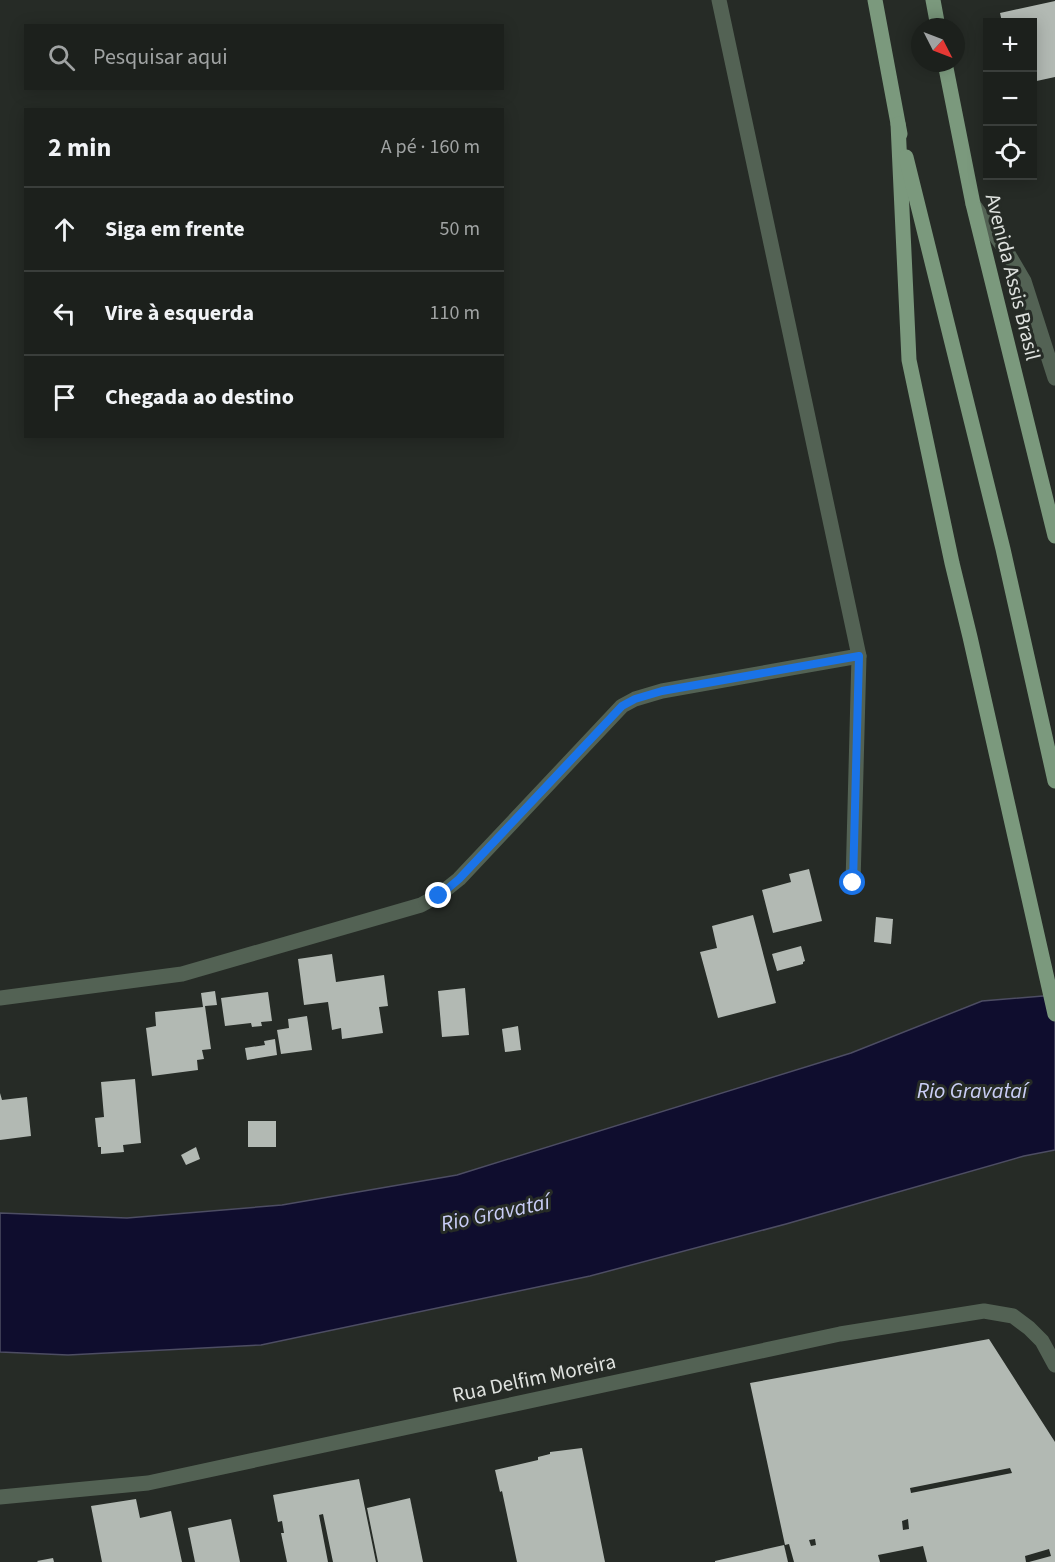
<!DOCTYPE html>
<html lang="pt">
<head>
<meta charset="utf-8">
<style>
	:root { --surface:#1c201c; --page:#292d29; --text:#f1f3f6; --muted:#a0a3a3; --line:#3a3e3b }
	body { margin:0; font-family:"Source Sans 3",sans-serif; background:var(--page); color:var(--text) }
	.controls { position:absolute; right:18px; top:18px; display:grid; overflow:hidden; border-radius:0px; box-shadow:0 3px 15px #0003 }
	.controls button { width:54px; height:54px; display:grid; place-items:center; padding:0; border:0; border-bottom:2px solid var(--line); background:var(--surface); color:var(--text); font:30px sans-serif }
	.compass { position:absolute; left:911px; top:18px; width:54px; height:54px; border-radius:50%; background:var(--surface); box-shadow:0 3px 15px #0003; rotate:132deg }
	.stop { position:absolute; width:18px; height:18px; margin:-14px; border:4px solid #1a73e8; border-radius:50%; background:#fff }
	.stop.end { background:#1a73e8; border-color:#fff; box-shadow:0 2px 6px #0008 }
	.list { margin:0; padding:0; list-style:none }
	h2 { display:flex; justify-content:space-between; align-items:center; height:78px; margin:0; padding:0 24px; font-size:26px }
	h2 small { font-size:20px; font-weight:400; color:var(--muted) }
	.list li { display:grid; grid-template-columns:39px 1fr auto; gap:18px; align-items:center; box-sizing:border-box; height:84px; padding:0 24px; border-top:2px solid var(--line) }
	.list b { display:block; font-size:22px; white-space:nowrap }
	.list em { font-size:20px; font-style:normal; color:var(--muted) }
	.icon { flex:none; width:33px; height:33px; fill:none; stroke:currentColor; stroke-width:2; stroke-linecap:round; stroke-linejoin:round }
	.map { position:relative; flex:none; width:1055px; height:1562px; overflow:hidden }
	.search { position:absolute; background:var(--surface); box-shadow:0 3px 15px #0003; left:24px; top:24px; width:480px; height:66px; display:flex; align-items:center; gap:15px; box-sizing:border-box; padding:0 21px; border-radius:0px; color:var(--muted); font-size:22px }
	.panel { position:absolute; background:var(--surface); box-shadow:0 3px 15px #0003; left:24px; top:108px; width:480px; height:330px; border-radius:0px }
	.map>svg:first-child { display:block }
</style>
</head>
<body>
<div class="map">
<svg width="1055" height="1562" viewBox="0 0 1055 1562">
	<rect width="100%" height="100%" fill="#262b26"/>
	<path fill="#0f0d2e" stroke="#4d4d63" stroke-width="1.5" d="M1055 995V1150L1024 1156 786 1224 590 1276 261 1345 68 1355 0 1352V1213L127 1218 282 1205 457 1175 851 1053 982 1001Z"/>
	<g fill="#b2b9b3" fill-rule="evenodd">
		<path d="M1055 1V77L1032 82V22H1002L1000 13Z"/>
		<path d="M809 869 822 921 773 933 762 890 791 882 789 874Z"/>
		<path d="M753 915 776 1003 718 1018 700 952 717 948 712 926Z"/>
		<path d="M876 917 893 919 891 944 874 942Z"/>
		<path d="M801 946 805 961 803 962V964L777 971 772 954Z"/>
		<path d="M332 954 336 982 384 975 388 1006 379 1007 383 1033 342 1039 341 1028 332 1030 328 1002 304 1005 298 959Z"/>
		<path d="M465 988 469 1035 442 1037 438 991Z"/>
		<path d="M215 991 217 1005 205 1006 211 1049 202 1050 204 1059 197 1060 198 1070 152 1076 146 1028 156 1026 155 1012 203 1007 201 993Z"/>
		<path d="M268 992 272 1021 261 1022 262 1026 252 1027 251 1023 225 1026 221 998Z"/>
		<path d="M307 1016 312 1050 281 1054 277 1030 289 1028 288 1019Z"/>
		<path d="M518 1026 521 1050 505 1052 502 1029Z"/>
		<path d="M275 1039 277 1055 247 1060 245 1048 265 1045 264 1041Z"/>
		<path d="M135 1079 141 1143 123 1145 124 1152 101 1154V1147H98L95 1118 104 1117 101 1082Z"/>
		<path d="M0 1093 2 1100 27 1097 31 1136 0 1140Z"/>
		<rect x="248" y="1121" width="28" height="26"/>
		<path d="M196 1147 200 1159 186 1165 181 1155Z"/>
		<path d="M989 1339 1055 1442V1562H1029L1051 1556 1049 1549 1025 1556 1026 1562H927L923 1546 878 1555 880 1562H794L789 1544 785 1545 750 1383ZM1010 1468 1012 1473 911 1493 910 1488ZM908 1519 909 1529 903 1530 902 1521ZM815 1539 816 1545 811 1546 809 1540Z"/>
		<path d="M582 1448 605 1562H517L502 1491 500 1492 495 1470 538 1460V1457L550 1454V1452Z"/>
		<path d="M359 1479 376 1562H333L323 1514 319 1515 328 1562H287L281 1533H284L282 1521 278 1522 273 1495Z"/>
		<path d="M410 1498 423 1562H378L367 1508Z"/>
		<path d="M136 1499 140 1518 171 1511 182 1562H102L91 1506Z"/>
		<path d="M231 1519 240 1562H195L188 1528Z"/>
		<path d="M784 1545 788 1562H715V1561Z"/>
		<path d="M53 1558 54 1562H38L37 1561Z"/>
	</g>
	<g fill="none" stroke-linecap="round" stroke-linejoin="round">
		<g stroke="#536254" stroke-width="15">
			<path d="M973 204 1007 252 1024 281 1055 378"/>
			<path d="M853 883 859 656"/>
			<path d="M0 998 182 974 421 905 439 895 459 879 622 706 635 699 662 691 859 656 719 0"/>
			<path d="M0 1497 148 1483 840 1334 984 1311 1013 1316 1029 1328 1042 1341 1055 1365"/>
		</g>
		<g stroke="#7b997d" stroke-width="15">
			<path d="M875 0 900 134"/>
			<path d="M933 0 938 27"/>
			<path d="M945 63 973 204 1055 536"/>
			<path d="M898 124 909 360 952 563 970 637 1055 1014"/>
			<path d="M906 157 1003 549 1055 781"/>
		</g>
	</g>
	<g fill="none" stroke-linecap="round" stroke-linejoin="round">
		<path stroke="#1a73e8" stroke-width="8" d="M439 896 459 879 622 706 635 699 662 691 859 656 853 883"/>
	</g>
	<g text-anchor="middle" stroke-width="6" stroke-linejoin="round" paint-order="stroke">
		<g font-size="21" fill="#dfe2df" stroke="#262b26">
			<text transform="translate(1013 277) rotate(76)" y="7">Avenida Assis Brasil</text>
			<text transform="translate(534 1378) rotate(-12)" y="7">Rua Delfim Moreira</text>
		</g>
		<g font-size="22" font-style="italic" fill="#cacef6" stroke="#262b26">
			<text x="972" y="1098">Rio Gravataí</text>
			<text transform="translate(495 1212) rotate(-12)" y="8">Rio Gravataí</text>
		</g>
	</g>
</svg>
<div class="controls">
<button>+</button>
<button>−</button>
<button><svg class="icon" aria-label="locate" viewBox="0 0 24 24"><circle cx="12" cy="12" r="6"/><path d="M12 2v4M12 18v4M2 12h4M18 12h4"/></svg></button>
</div>
<svg class="compass" viewBox="-18 -18 36 36"><path d="M0-13l5 13h-10z" fill="#e53935"/><path d="M0 13l5-13h-10z" fill="#a0a3a3"/></svg>
<div class="stop" style="left:853px;top:883px"></div>
<div class="stop end" style="left:439px;top:896px"></div>
<div class="search"><svg class="icon" aria-label="search" viewBox="0 0 24 24"><circle cx="10" cy="10" r="6"/><path d="M15 15l6 6"/></svg>Pesquisar aqui</div>
<section class="panel">
<h2>2 min<small>A pé · 160 m</small></h2>
<ul class="list">
<li><svg class="icon" aria-label="ahead" viewBox="0 0 24 24"><path d="M12 20V5M6 11l6-6 6 6"/></svg><div><b>Siga em frente</b></div><em>50 m</em></li>
<li><svg class="icon" aria-label="left" viewBox="0 0 24 24"><path d="M17 20v-9H6M10 6l-5 5 5 5"/></svg><div><b>Vire à esquerda</b></div><em>110 m</em></li>
<li><svg class="icon" aria-label="arrive" viewBox="0 0 24 24"><path d="M6 21V4h12l-3 4 3 4H6"/></svg><div><b>Chegada ao destino</b></div></li>
</ul>
</section>
</div>
</body>
</html>
